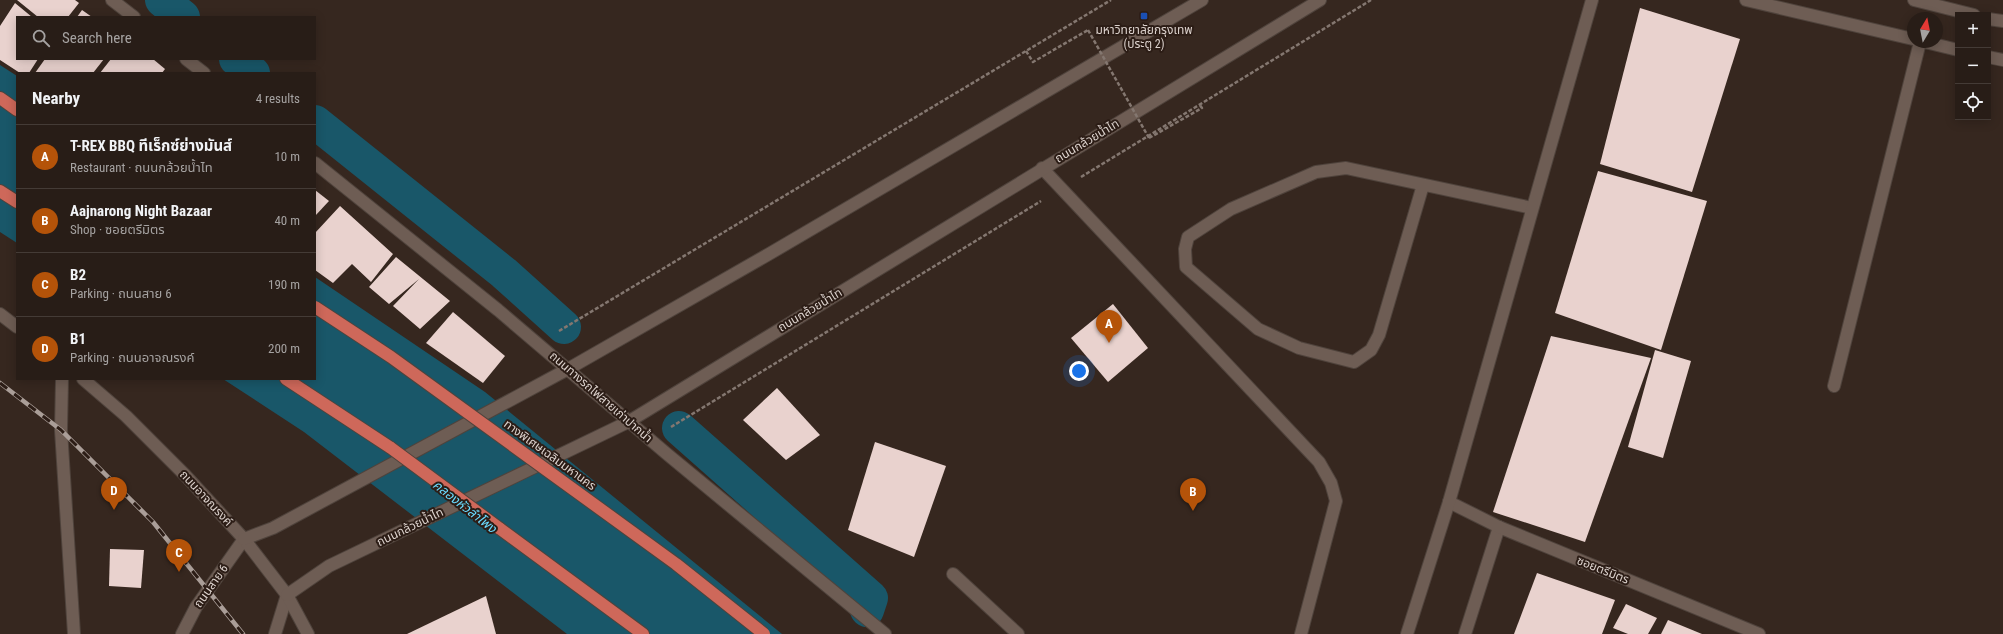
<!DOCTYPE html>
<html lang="en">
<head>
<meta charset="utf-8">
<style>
	:root { --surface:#281d17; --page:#302620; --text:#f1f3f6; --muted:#a5a2a1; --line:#443b36; --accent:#b45309 }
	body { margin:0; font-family:"Roboto Condensed","Noto Sans Thai",sans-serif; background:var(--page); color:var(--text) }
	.controls { position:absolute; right:12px; top:12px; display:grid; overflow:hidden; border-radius:0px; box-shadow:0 2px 10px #0003 }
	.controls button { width:36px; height:36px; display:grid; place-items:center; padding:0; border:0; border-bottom:1px solid var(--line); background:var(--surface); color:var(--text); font:20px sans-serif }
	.compass { position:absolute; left:1907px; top:12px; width:36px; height:36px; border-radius:50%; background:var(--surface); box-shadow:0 2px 10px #0003; rotate:10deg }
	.you { position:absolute; left:1079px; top:371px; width:14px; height:14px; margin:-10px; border:3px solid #fff; border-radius:50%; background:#1a73e8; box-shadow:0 0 0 6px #1a73e833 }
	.badge { display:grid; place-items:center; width:26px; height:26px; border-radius:50%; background:var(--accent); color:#fff; font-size:13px; font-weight:700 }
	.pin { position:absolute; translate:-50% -33px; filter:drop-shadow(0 1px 2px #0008) }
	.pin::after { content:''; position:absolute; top:21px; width:14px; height:12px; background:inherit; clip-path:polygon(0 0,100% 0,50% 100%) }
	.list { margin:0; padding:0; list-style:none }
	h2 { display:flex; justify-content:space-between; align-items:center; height:52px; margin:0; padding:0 16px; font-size:17px }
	h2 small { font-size:13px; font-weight:400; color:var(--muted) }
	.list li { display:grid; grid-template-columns:26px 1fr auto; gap:12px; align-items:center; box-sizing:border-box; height:64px; padding:0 16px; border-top:1px solid var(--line) }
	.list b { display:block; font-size:15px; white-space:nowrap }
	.list p { margin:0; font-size:13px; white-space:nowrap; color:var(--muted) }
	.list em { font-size:13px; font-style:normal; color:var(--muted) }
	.icon { flex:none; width:22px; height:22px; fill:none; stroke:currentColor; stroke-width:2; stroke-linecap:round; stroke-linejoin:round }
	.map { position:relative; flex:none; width:2003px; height:634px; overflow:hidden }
	.search { position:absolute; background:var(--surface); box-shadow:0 2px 10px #0003; left:16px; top:16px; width:300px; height:44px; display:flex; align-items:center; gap:10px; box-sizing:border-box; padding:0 14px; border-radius:0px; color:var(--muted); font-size:15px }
	.panel { position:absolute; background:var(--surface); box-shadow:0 2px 10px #0003; left:16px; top:72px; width:300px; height:308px; border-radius:0px }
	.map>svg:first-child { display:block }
</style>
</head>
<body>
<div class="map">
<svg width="2003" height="634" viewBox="0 0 2003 634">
	<rect width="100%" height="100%" fill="#36271f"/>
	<g fill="#195769">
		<path d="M0 65 17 76V243L0 232Z"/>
		<path d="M315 277 485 392 782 634H567L304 432 223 379H315Z"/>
	</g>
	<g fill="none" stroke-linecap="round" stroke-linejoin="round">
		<g stroke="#195769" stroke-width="34">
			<path d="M162 0 183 17"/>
			<path d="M236 59 253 73"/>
			<path d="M315 122 504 273 564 327"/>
			<path d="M679 428 871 598 867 610"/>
		</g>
	</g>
	<g fill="#e9d2ce">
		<path d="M17 0H75L79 3 68 17H38Z"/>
		<path d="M15 3 32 17H17V59H38L29 73H20L0 60V26Z"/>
		<path d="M1640 8 1740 39 1692 192 1600 164Z"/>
		<path d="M82 10 92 17H77Z"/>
		<path d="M45 59H104L93 73H35Z"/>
		<path d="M111 59H153L165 69 162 73H100Z"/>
		<path d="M1598 171 1707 201 1661 350 1555 313Z"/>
		<path d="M315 190 329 201 315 216Z"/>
		<path d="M340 206 393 254 371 282 352 264 333 283 315 270V233Z"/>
		<path d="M396 257 450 301 420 329 393 306 419 279 389 304 369 287Z"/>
		<path d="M1113 304 1148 348 1108 382 1071 338Z"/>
		<path d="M453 312 505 356 483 383 426 343Z"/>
		<path d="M1551 336 1651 358 1585 542 1493 512Z"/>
		<path d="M1655 350 1691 361 1663 458 1628 447Z"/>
		<path d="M777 388 820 435 786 460 743 420Z"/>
		<path d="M875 442 946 466 914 557 848 530Z"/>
		<path d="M110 549 144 550 141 588 109 586Z"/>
		<path d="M1537 573 1615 600 1602 634H1514Z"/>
		<path d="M486 596 496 634H407Z"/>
		<path d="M1626 604 1657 618 1648 634H1628L1613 628Z"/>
		<path d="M1668 620 1702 634H1661Z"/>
	</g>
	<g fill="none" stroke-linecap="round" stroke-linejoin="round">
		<g stroke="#4f433c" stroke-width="14">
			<g id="lane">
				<path d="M1914 0 1974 15"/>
				<path d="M1988 19 2003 21"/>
				<path d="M1042 168 1319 462 1331 483 1336 501 1301 634"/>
				<path d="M1423 185 1379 335 1371 350 1354 362 1299 348 1258 329 1186 267 1185 249 1188 237 1231 209 1316 172 1346 168 1532 208"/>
				<path d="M62 379 61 430 74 634"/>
				<path d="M953 574 1018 634"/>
				<path d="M1465 634 1499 527"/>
			</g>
		</g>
		<g stroke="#4f433c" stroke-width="14">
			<g id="street">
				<path d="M1746 0 1913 39"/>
				<path d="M1925 42 1958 50"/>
				<path d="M1988 57 2003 60"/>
				<path d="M1834 386 1920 42"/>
				<path d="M1449 502 1499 527 1759 634"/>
				<path d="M182 634 196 607 244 539"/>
				<path d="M275 634 287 595"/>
				<path d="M1407 634 1449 502 1592 0"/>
			</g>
		</g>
		<g stroke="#4f433c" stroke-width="14">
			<g id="secondary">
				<path d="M112 0 134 17"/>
				<path d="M186 59 204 73"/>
				<path d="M315 163 498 310 667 454 885 634"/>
				<path d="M0 314 17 327"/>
				<path d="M83 379 126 416 185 475 244 539 287 595 308 634"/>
				<path d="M244 539 273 528 568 369 769 254 1202 0"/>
				<path d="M287 595 329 566 628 422 1320 0"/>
			</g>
		</g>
		<g stroke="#4f433c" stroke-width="14">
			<g id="highway">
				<path d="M0 98 17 110"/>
				<path d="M0 191 17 202"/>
				<path d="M286 379 391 448"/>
				<path d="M499 528 643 634"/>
			</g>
		</g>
		<g stroke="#847770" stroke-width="2.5" stroke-dasharray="4 2" stroke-linecap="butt">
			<path d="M1026 51 1033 62 1088 30"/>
			<path d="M1149 138 1202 108 1199 104"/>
			<path d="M1081 177 1371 0"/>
			<path d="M559 331 1111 0"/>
			<path d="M671 427 1041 201"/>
		</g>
		<use href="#lane" stroke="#6e5d54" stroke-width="12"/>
		<use href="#street" stroke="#6e5d54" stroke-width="12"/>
		<use href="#secondary" stroke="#6e5d54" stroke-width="12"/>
		<use href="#highway" stroke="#ce685a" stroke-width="12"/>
		<g stroke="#aa9e98" stroke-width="4.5">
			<path id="rail" d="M0 383 61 430 153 522 243 634"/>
		</g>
		<use href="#rail" stroke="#2c1d16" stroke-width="3" stroke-dasharray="9" stroke-linecap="butt"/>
		<g stroke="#4f433c" stroke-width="14" stroke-linecap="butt">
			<g id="highway-bridge">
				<path d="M315 307 391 357 676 564 764 634"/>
				<path d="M391 448 499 528"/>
			</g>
		</g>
		<path stroke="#847770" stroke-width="2.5" stroke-dasharray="4 2" stroke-linecap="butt" d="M1088 30 1149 138"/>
		<use href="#highway-bridge" stroke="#ce685a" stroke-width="12"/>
	</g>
	<rect fill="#1a4fb4" stroke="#2c1d16" stroke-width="1.5" x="1140" y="12" width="8" height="8" rx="2"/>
	<g text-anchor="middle" stroke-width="4" stroke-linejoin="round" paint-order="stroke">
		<g font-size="12" fill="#ddd3ce" stroke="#2c1d16">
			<text x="1144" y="34">มหาวิทยาลัยกรุงเทพ<tspan x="1144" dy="14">(ประตู 2)</tspan></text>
		</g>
		<g font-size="12" fill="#ddd3ce" stroke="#2c1d16">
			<text transform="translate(1087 141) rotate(-31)" y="4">ถนนกล้วยน้ำไท</text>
			<text transform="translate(810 310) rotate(-31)" y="4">ถนนกล้วยน้ำไท</text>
			<text transform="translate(601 397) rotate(41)" y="4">ถนนทางรถไฟสายเก่าปากน้ำ</text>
			<text transform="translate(550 455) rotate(36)" y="4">ทางพิเศษเฉลิมมหานคร</text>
			<text transform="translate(206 498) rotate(47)" y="4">ถนนอาจณรงค์</text>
			<text transform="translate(410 527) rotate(-26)" y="4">ถนนกล้วยน้ำไท</text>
			<text transform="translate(1603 570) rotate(22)" y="4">ซอยตรีมิตร</text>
			<text transform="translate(211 586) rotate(-55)" y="4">ถนนสาย 6</text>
		</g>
		<g font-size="13" font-style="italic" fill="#69dbff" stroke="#2c1d16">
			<text transform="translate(465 506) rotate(38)" y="5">คลองหัวลำโพง</text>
		</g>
	</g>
</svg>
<div class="controls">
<button>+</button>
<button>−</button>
<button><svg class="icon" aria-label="locate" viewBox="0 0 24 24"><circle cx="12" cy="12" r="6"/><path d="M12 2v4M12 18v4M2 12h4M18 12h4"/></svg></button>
</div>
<svg class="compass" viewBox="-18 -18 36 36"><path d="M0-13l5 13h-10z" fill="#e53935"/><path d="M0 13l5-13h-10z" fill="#a5a2a1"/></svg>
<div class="you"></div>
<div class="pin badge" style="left:1109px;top:343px">A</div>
<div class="pin badge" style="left:1193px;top:511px">B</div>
<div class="pin badge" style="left:179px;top:572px">C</div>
<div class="pin badge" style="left:114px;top:510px">D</div>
<div class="search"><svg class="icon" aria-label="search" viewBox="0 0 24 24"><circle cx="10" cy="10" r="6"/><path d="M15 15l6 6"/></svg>Search here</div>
<section class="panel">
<h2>Nearby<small>4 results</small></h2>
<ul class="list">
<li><span class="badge">A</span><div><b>T-REX BBQ ทีเร็กซ์ย่างมันส์</b><p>Restaurant · ถนนกล้วยน้ำไท</p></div><em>10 m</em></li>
<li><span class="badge">B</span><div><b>Aajnarong Night Bazaar</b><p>Shop · ซอยตรีมิตร</p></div><em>40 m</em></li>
<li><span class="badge">C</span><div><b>B2</b><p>Parking · ถนนสาย 6</p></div><em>190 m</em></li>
<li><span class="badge">D</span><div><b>B1</b><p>Parking · ถนนอาจณรงค์</p></div><em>200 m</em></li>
</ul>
</section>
</div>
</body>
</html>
